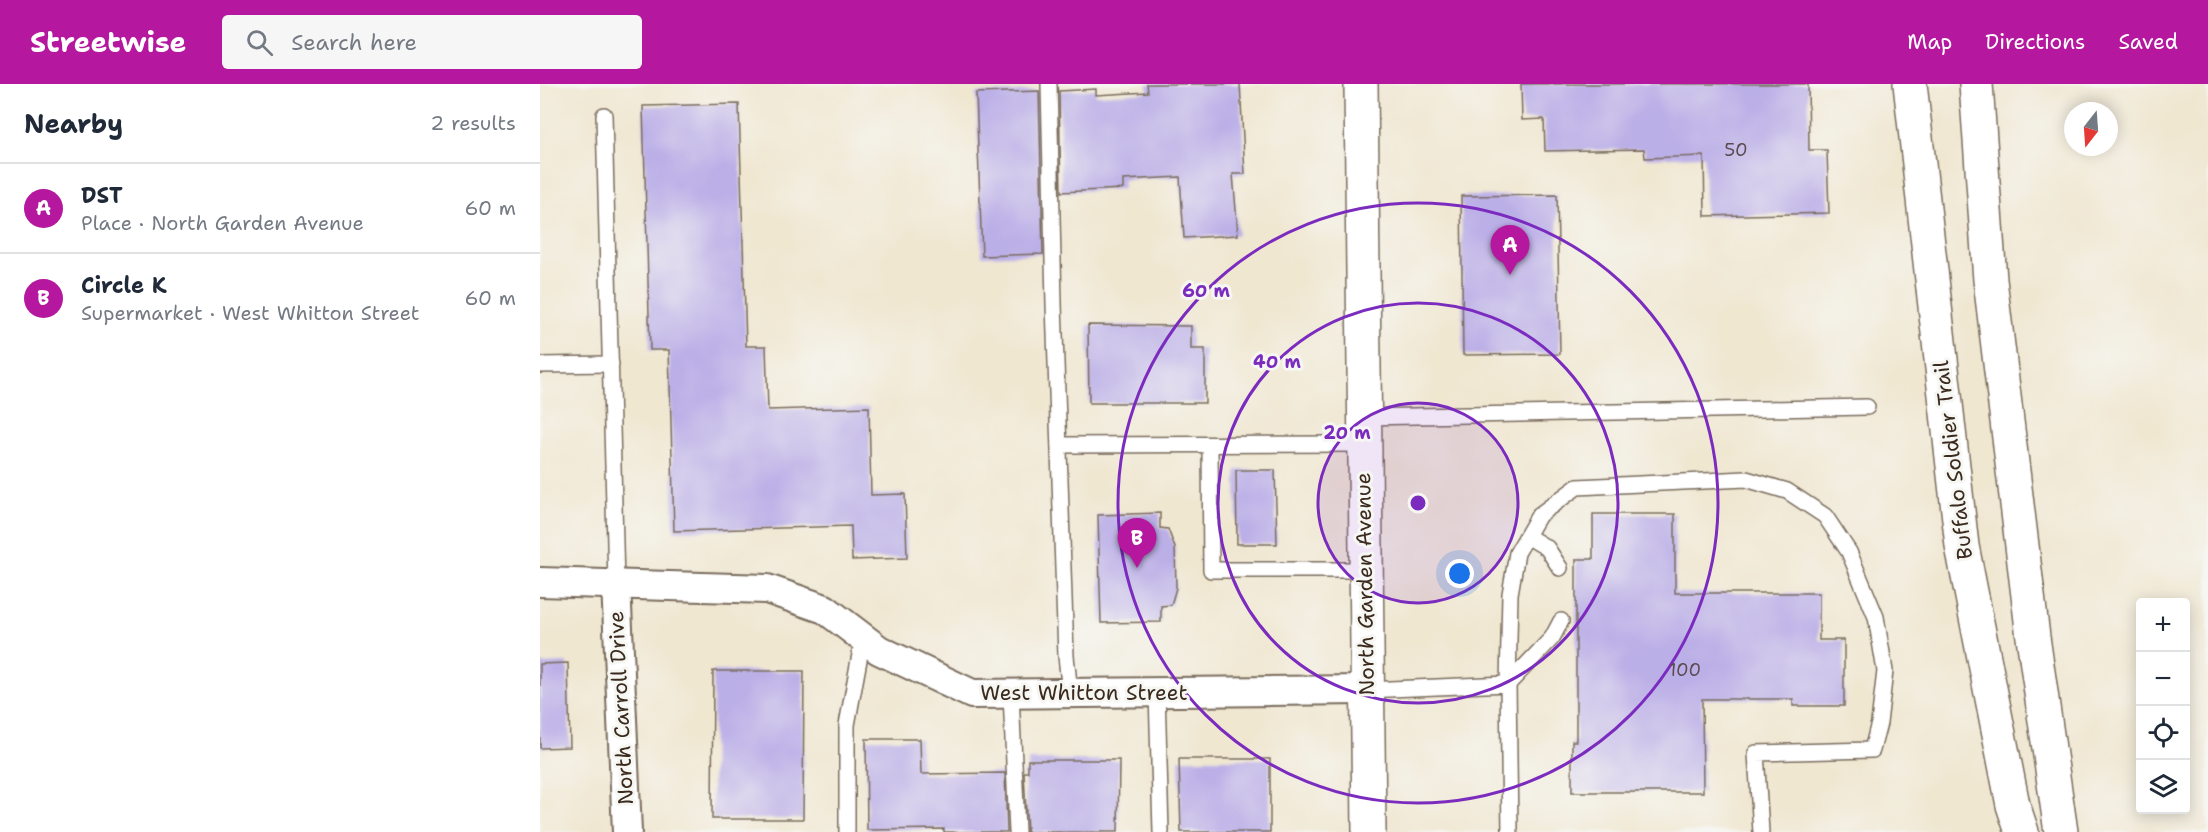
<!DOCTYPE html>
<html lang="en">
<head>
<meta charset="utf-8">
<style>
	:root { --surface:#fff; --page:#f6f6f7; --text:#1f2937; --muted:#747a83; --line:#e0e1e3; --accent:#b5179e }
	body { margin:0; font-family:"Shantell Sans",sans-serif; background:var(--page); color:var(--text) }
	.controls { position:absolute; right:18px; bottom:18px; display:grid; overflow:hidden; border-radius:6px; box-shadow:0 3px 15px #0003 }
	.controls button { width:54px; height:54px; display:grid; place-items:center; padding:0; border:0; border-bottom:2px solid var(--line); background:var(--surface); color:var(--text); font:30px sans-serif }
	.compass { position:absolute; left:1524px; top:18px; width:54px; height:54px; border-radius:50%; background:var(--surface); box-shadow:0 3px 15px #0003; rotate:197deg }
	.you { position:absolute; left:920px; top:490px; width:21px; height:21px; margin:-15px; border:4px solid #fff; border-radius:50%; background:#1a73e8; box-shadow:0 0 0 9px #1a73e833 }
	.badge { display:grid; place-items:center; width:39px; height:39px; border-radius:50%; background:var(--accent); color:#fff; font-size:20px; font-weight:700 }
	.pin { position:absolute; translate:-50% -50px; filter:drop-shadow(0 2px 3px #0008) }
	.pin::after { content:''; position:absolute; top:32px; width:21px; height:18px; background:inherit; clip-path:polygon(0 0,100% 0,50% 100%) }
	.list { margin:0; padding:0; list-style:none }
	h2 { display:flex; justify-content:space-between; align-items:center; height:78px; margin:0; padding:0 24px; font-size:26px }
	h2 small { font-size:20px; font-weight:400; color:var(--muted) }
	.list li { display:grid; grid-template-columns:39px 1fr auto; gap:18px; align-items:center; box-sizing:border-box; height:90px; padding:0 24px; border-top:2px solid var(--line) }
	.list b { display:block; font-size:22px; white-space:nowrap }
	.list p { margin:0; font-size:20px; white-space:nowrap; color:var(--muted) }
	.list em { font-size:20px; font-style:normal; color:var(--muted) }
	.icon { flex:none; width:33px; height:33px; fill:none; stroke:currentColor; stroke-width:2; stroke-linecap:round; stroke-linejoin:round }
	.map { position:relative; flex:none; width:1668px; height:748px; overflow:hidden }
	header { display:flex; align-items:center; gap:36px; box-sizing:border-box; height:84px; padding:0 30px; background:var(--accent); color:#fff }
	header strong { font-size:28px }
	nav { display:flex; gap:33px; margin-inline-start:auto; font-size:21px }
	.search { width:420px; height:54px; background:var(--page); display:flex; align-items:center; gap:15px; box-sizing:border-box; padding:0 21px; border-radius:6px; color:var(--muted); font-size:22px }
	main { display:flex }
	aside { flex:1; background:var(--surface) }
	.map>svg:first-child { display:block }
</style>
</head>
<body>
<header>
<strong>Streetwise</strong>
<div class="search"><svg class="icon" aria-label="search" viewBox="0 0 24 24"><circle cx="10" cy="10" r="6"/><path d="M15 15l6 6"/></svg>Search here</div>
<nav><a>Map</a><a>Directions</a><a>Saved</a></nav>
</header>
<main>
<aside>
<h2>Nearby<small>2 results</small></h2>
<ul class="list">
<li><span class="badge">A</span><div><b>DST</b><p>Place · North Garden Avenue</p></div><em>60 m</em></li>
<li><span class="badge">B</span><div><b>Circle K</b><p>Supermarket · West Whitton Street</p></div><em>60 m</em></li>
</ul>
</aside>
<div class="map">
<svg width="1668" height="748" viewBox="0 0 1668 748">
	<rect width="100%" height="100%" fill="#f6f6f2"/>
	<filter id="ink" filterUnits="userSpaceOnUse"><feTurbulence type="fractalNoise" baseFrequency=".0167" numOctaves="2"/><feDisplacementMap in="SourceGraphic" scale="12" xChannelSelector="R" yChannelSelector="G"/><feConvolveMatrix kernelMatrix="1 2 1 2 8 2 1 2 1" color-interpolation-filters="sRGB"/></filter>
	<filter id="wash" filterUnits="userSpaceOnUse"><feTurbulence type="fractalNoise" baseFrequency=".008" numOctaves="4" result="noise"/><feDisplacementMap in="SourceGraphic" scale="24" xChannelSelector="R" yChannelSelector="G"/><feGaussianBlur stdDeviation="1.35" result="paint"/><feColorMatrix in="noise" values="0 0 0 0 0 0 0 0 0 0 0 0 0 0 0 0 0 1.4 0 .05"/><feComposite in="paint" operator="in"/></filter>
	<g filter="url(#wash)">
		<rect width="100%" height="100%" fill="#f0e7d1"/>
		<g id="blocks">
			<g fill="#bbafe7">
				<path d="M607 0H700L705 90H693L698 151 644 154 640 93 583 96V105L521 108 519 7 556 5V11L608 8Z"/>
				<path d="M981 0H1268L1269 66H1287L1289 129 1165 132 1164 72 1105 74 1104 65 1005 67 1004 35 982 36Z"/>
				<path d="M499 7 503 170 442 172 436 9Z"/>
				<path d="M199 20 206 262H226L228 326 329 323 331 411 365 410 367 474 312 476 311 442 134 447 129 266H110L103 22Z"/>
				<path d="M1017 111 1020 270 923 271 921 112Z"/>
				<path d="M548 241 651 242V265H665V319H549Z"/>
				<path d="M696 386H735L737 460H697Z"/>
				<path d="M620 429V444L628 445 635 464 636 504 631 521 621 522V538L561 539 558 431Z"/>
				<path d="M1053 430H1135V509H1279V556H1304V622H1253V615H1162L1163 708H1032V657H1036V475H1053Z"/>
				<path d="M28 579 30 663 0 664V580Z"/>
				<path d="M173 587H264L263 735H172Z"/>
				<path d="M326 655H380L381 690 465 689 467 748H404V745L327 746Z"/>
				<path d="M639 675H730V748H641Z"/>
				<path d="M488 676H579L578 748H487L484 688H488Z"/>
			</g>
		</g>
	</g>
	<g filter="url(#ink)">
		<use href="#blocks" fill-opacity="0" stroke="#7a6c5d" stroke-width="1.5"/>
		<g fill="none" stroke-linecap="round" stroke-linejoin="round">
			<g stroke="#7a6c5d" stroke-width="18">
				<g id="lane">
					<path d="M509 0 514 220 526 572 530 609"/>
					<path d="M64 31 76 499"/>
					<path d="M0 281 71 280"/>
					<path d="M824 333 1327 323"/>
					<path d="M519 361 824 360"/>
					<path d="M670 361 671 486H825"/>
					<path d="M987 452 1007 464 1020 484"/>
					<path d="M968 600 970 510 977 469 999 431 1037 403 1206 395 1247 407 1285 432 1309 468 1336 533 1345 587 1339 639 1332 666 1216 669 1221 748"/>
					<path d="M968 600 1012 554 1021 537"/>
					<path d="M826 606 968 600 970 748"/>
					<path d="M617 608 621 748"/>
					<path d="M471 609 477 748"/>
					<path d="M307 748V641L323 554"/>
				</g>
			</g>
			<g stroke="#7a6c5d" stroke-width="32">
				<g id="street">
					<path d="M0 498 227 505 285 525 339 566 432 610 826 606"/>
					<path d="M76 499 87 748"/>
				</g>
			</g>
			<g stroke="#7a6c5d" stroke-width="36">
				<path id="secondary" d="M821 0 829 748"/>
			</g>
			<g stroke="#7a6c5d" stroke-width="36">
				<g id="primary">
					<path d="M1370 0 1422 462 1473 721 1482 748"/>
					<path d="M1436 0 1450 196 1493 553 1521 748"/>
				</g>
			</g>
			<use href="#lane" stroke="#fff" stroke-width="15"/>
			<use href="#street" stroke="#fff" stroke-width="28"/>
			<use href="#secondary" stroke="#fff" stroke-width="33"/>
			<use href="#primary" stroke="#fff" stroke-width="33"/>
		</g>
	</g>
	<circle cx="878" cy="419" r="100" fill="#7b2cbf" fill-opacity=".12"/>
	<g fill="none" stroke="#7b2cbf" stroke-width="3">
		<circle cx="878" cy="419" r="100"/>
		<circle cx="878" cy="419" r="200"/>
		<circle cx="878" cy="419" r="300"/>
	</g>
	<g text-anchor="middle" stroke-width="6" stroke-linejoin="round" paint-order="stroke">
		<g font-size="18" fill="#5b4b50">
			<text x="1196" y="72">50</text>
			<text x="1145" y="592">100</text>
		</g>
		<g font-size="21" fill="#3b2a1e" stroke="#f6f6f2">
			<text transform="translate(1413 376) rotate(-97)" y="7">Buffalo Soldier Trail</text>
			<text transform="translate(825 500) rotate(-91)" y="7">North Garden Avenue</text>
			<text x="544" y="616">West Whitton Street</text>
			<text transform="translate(81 624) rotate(-93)" y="7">North Carroll Drive</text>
		</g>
	</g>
	<circle cx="878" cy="419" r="9" fill="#7b2cbf" stroke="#f6f6f2" stroke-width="3"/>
	<g font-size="18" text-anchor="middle" font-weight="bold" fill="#7b2cbf" stroke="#f6f6f2" stroke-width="6" stroke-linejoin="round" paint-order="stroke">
		<text x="666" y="213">60 m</text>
		<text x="737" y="284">40 m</text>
		<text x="807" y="355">20 m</text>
	</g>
</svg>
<div class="controls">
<button>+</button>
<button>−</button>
<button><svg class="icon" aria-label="locate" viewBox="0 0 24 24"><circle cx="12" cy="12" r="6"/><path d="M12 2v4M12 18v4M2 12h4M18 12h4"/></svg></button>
<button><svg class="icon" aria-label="layers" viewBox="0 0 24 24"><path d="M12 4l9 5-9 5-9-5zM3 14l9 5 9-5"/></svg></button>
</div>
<svg class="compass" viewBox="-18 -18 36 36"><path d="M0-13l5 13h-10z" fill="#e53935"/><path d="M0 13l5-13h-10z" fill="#747a83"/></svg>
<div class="you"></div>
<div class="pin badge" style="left:970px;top:191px">A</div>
<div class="pin badge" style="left:597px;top:484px">B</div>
</div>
</main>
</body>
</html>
